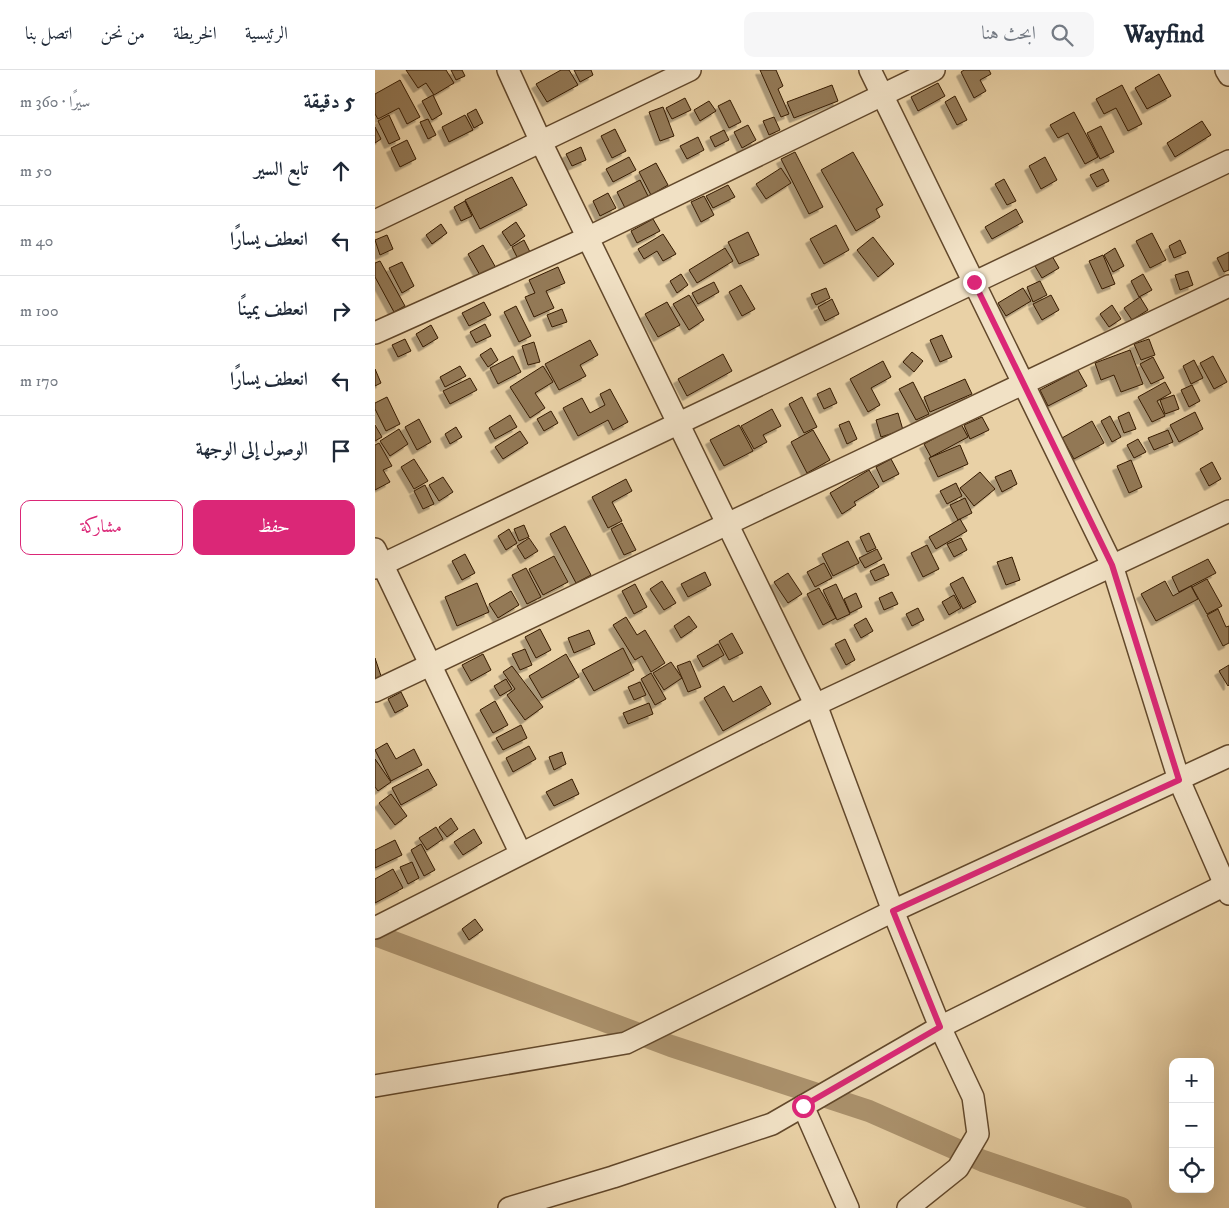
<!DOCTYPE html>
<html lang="ar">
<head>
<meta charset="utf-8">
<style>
	:root { --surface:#fff; --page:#f6f6f7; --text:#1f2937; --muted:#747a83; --line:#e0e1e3; --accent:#db2777 }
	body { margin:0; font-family:"IM FELL DW Pica",Amiri,serif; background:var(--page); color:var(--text); direction:rtl }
	.controls { position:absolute; right:15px; bottom:15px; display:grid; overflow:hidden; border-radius:10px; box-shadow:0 5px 20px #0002 }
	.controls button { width:45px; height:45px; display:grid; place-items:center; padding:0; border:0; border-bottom:1px solid var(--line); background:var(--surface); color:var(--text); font:25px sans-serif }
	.stop { position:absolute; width:15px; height:15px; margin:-11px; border:4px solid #db2777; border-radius:50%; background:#fff }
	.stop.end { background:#db2777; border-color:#fff; box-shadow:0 1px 5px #0008 }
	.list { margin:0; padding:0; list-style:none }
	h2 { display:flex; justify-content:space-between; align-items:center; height:65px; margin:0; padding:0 20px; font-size:21px }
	h2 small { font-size:16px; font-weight:400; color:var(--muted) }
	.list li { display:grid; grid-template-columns:32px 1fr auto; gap:15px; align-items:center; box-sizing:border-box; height:70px; padding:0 20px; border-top:1px solid var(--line) }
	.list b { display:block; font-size:19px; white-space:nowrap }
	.list em { font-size:16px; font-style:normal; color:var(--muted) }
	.actions { display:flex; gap:10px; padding:15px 20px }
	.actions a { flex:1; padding:11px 0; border:1px solid var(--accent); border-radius:10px; text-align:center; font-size:18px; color:var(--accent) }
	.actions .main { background:var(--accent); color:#fff }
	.icon { flex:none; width:28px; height:28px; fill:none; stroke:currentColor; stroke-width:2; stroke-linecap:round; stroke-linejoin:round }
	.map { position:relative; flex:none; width:854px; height:1138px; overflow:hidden; direction:ltr }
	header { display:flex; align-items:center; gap:30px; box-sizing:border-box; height:70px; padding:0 25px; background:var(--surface); border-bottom:1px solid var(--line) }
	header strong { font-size:24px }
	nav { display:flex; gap:28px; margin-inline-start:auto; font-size:18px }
	.search { width:350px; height:45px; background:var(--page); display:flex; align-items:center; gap:12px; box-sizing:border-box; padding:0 18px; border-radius:10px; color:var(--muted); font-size:19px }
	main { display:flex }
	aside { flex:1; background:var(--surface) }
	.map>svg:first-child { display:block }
</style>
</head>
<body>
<header>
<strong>Wayfind</strong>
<div class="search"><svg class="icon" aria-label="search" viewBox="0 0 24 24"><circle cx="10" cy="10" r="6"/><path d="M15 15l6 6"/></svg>ابحث هنا</div>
<nav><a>الرئيسية</a><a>الخريطة</a><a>من نحن</a><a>اتصل بنا</a></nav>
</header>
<main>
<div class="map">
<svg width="854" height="1138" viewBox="0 0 854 1138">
	<defs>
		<filter id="shadow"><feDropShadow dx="-4.5" dy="4.5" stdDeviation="0" flood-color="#0004"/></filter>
	</defs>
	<rect width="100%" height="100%" fill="#e9d1a6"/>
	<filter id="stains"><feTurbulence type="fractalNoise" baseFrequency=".004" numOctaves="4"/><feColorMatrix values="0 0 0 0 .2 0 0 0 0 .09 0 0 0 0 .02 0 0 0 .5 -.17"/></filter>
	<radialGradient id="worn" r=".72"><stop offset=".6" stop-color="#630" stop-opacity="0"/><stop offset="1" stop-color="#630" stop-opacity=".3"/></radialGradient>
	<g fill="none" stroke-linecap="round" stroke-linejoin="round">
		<path stroke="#ac936e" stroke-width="22" d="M0 865 296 976 494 1041 608 1091 746 1138"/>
	</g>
	<g fill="#937957" stroke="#351a02" filter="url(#shadow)">
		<path d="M31 0H71L79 13 59 25 51 13 43 18Z"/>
		<path d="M76 0H87L90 6 81 10Z"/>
		<path d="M186 0H194L203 15 172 32 161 14Z"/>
		<path d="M199 0H216L218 5 205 12Z"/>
		<path d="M385 0H401L408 16 403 19 414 44 406 47Z"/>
		<path d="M589 0H614L616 4 605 10 611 21 599 28 586 2Z"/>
		<path d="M784 4 796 26 772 39 760 18Z"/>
		<path d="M25 10 45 47 32 54 24 38 3 49 0 44V24Z"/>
		<path d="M563 13 570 26 543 41 536 27Z"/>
		<path d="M457 15 463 31 419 48 412 32Z"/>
		<path d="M747 15 767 54 753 61 741 38 729 44 721 29Z"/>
		<path d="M58 25 67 44 57 50 47 31Z"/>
		<path d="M580 26 592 50 582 55 570 32Z"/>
		<path d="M310 28 316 40 297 49 291 38Z"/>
		<path d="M355 30 366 52 354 58 343 36Z"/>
		<path d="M334 31 341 41 325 51 319 40Z"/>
		<path d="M288 37 299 66 285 71 274 42Z"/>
		<path d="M101 39 108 53 99 58 92 44Z"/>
		<path d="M699 42 723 87 710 94 693 63 683 68 675 55Z"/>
		<path d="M14 45 25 69 14 74 3 51Z"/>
		<path d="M90 45 98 60 74 72 67 57Z"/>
		<path d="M399 47 405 60 394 65 388 51Z"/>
		<path d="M53 49 61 65 53 69 45 52Z"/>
		<path d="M827 51 836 65 800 87 792 73Z"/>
		<path d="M373 55 381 70 367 78 359 62Z"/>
		<path d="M726 56 739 82 725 89 712 63Z"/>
		<path d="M0 57 6 69 0 73Z"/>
		<path d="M240 59 251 81 237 88 226 66Z"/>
		<path d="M349 60 354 70 340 77 335 67Z"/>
		<path d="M323 67 329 80 312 89 305 76Z"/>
		<path d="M32 70 41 89 25 97 16 78Z"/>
		<path d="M206 77 211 90 197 96 191 84Z"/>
		<path d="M420 82 448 137 434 144 406 89Z"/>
		<path d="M478 82 508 135 501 139 505 147 481 161 446 100Z"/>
		<path d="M254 87 261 100 238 112 231 99Z"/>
		<path d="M670 87 682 110 666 119 654 96Z"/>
		<path d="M281 93 293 115 276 125 264 102Z"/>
		<path d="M406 98 416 113 391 129 381 114Z"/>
		<path d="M728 99 734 111 722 117 715 105Z"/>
		<path d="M137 107 152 135 105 159 90 130Z"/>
		<path d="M629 109 641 131 632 135 620 114Z"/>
		<path d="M265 110 273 126 250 138 242 122Z"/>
		<path d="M353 115 360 127 338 138 331 126Z"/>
		<path d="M233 123 241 138 225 146 218 131Z"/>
		<path d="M329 126 339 145 326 152 316 132Z"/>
		<path d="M90 131 97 146 86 151 79 137Z"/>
		<path d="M641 139 648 152 617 169 610 157Z"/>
		<path d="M278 149 285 161 262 173 256 161Z"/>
		<path d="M141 152 150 166 136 176 127 162Z"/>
		<path d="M66 154 72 163 57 174 51 165Z"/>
		<path d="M461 155 474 180 449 194 435 169Z"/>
		<path d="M373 162 384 185 364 194 353 172Z"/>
		<path d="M777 163 791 190 775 198 761 171Z"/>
		<path d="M288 164 301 184 288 191 282 181 269 189 263 179Z"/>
		<path d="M12 165 18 179 5 185 0 170Z"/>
		<path d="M498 167 519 194 503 207 482 180Z"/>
		<path d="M149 170 155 182 143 189 137 177Z"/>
		<path d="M805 170 811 183 799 188 794 176Z"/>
		<path d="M108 175 121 198 106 207 93 184Z"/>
		<path d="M350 178 358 191 322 213 314 200Z"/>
		<path d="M740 178 749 196 738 202 729 185Z"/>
		<path d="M854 182V200L849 202 842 188Z"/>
		<path d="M728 185 740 214 727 219 714 191Z"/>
		<path d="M677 186 684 198 667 208 660 196Z"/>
		<path d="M5 191 30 236 19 242 0 207V193Z"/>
		<path d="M27 192 39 216 27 223 14 198Z"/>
		<path d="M183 197 190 213 171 221 179 238 159 247 150 227 160 223 154 210Z"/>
		<path d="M813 201 818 215 805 220 800 205Z"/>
		<path d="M306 204 313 215 302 223 295 211Z"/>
		<path d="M768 204 777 220 764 227 756 211Z"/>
		<path d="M665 211 672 225 658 232 652 217Z"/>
		<path d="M339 212 344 222 323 234 317 223Z"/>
		<path d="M366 215 380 239 367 246 354 222Z"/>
		<path d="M451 218 455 228 441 235 436 224Z"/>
		<path d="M648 218 656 231 631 246 623 233Z"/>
		<path d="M314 225 329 250 314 260 298 234Z"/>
		<path d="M676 225 684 240 667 250 658 234Z"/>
		<path d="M765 227 773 240 757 250 749 238Z"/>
		<path d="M457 229 464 244 450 251 443 237Z"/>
		<path d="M109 232 116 245 94 256 87 243Z"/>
		<path d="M292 232 305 255 283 267 270 244Z"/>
		<path d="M737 235 746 249 734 257 725 244Z"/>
		<path d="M141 236 156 266 144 272 129 242Z"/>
		<path d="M187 239 192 252 177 257 172 245Z"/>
		<path d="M110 254 116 266 101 273 95 262Z"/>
		<path d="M56 255 63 268 48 277 41 264Z"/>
		<path d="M567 265 577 287 565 292 555 270Z"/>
		<path d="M30 269 36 281 23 287 17 275Z"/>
		<path d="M774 269 780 285 766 290 759 274Z"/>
		<path d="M215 270 223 285 205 295 211 306 184 320 170 294Z"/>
		<path d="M159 272 165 292 153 295 147 276Z"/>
		<path d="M116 278 123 290 113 297 105 285Z"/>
		<path d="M755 280 768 314 746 322 739 305 726 310 720 293Z"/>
		<path d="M537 282 548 291 539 302 528 292Z"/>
		<path d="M348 284 357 301 312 326 303 309Z"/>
		<path d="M138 286 146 302 123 314 115 298Z"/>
		<path d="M838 286 852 312 839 319 825 293Z"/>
		<path d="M778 287 789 308 776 314 765 294Z"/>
		<path d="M819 290 828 308 816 314 808 296Z"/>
		<path d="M508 291 516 307 496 318 505 335 493 342 475 309Z"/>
		<path d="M85 296 91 306 70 317 65 307Z"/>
		<path d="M168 296 178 312 160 323 170 338 155 348 135 317Z"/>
		<path d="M0 299 6 313 0 316Z"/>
		<path d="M703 300 712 316 673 336 665 320Z"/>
		<path d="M95 308 102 320 75 334 68 321Z"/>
		<path d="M590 309 597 324 555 342 549 327Z"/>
		<path d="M538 312 554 344 541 350 524 319Z"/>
		<path d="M790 312 796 323 782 331 790 346 777 352 763 327Z"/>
		<path d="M817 315 825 331 814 337 806 320Z"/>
		<path d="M455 318 462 333 449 339 442 324Z"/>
		<path d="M235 319 253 352 238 360 233 350 203 366 188 338 207 328 215 343 230 335 225 324Z"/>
		<path d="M799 325 804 339 790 344 785 330Z"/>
		<path d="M12 327 25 354 11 361 0 339V333Z"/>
		<path d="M427 327 442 357 429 363 414 334Z"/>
		<path d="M397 339 406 356 388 365 392 372 379 379 366 356Z"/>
		<path d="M176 341 183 353 169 361 162 349Z"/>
		<path d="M754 342 761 359 749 363 743 347Z"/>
		<path d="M820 342 828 359 804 372 795 355Z"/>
		<path d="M523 343 528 360 506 367 501 350Z"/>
		<path d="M135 345 142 357 120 369 114 358Z"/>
		<path d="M735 346 746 367 737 372 726 351Z"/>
		<path d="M607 347 614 360 595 369 589 355Z"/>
		<path d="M44 349 56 372 42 380 30 357Z"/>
		<path d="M474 351 482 369 472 374 464 355Z"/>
		<path d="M717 351 729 373 699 389 687 368Z"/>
		<path d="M586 354 593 367 556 387 549 374Z"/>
		<path d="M0 355 7 367 0 371Z"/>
		<path d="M364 355 378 381 349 396 335 370Z"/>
		<path d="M81 357 87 367 75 374 70 364Z"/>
		<path d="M24 359 33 374 15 386 5 371Z"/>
		<path d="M438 360 455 390 432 403 416 372Z"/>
		<path d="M793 360 798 372 779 380 773 368Z"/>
		<path d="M145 361 153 373 128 389 120 377Z"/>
		<path d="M763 369 771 382 759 388 752 375Z"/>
		<path d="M4 373 17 396 8 400 15 412 0 420V375Z"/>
		<path d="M585 375 593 394 563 407 554 388Z"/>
		<path d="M39 389 53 411 39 419 26 397Z"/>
		<path d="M516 389 524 404 508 412 501 397Z"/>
		<path d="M756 390 767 417 754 423 742 396Z"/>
		<path d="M837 392 846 409 834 416 825 399Z"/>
		<path d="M494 400 504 417 479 432 481 435 467 444 455 423Z"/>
		<path d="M636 400 642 414 627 422 620 407Z"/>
		<path d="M605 402 620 419 599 436 585 418Z"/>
		<path d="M68 407 78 422 64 431 54 415Z"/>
		<path d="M251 409 257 421 237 432 247 451 233 458 217 427Z"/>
		<path d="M581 413 587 426 572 434 565 421Z"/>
		<path d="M50 415 59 434 48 439 39 421Z"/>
		<path d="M590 428 597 443 583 450 575 435Z"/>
		<path d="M585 449 592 461 561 479 554 467Z"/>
		<path d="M247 453 261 480 249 485 236 459Z"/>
		<path d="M149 455 154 467 144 471 139 459Z"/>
		<path d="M190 456 216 505 201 513 175 464Z"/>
		<path d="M134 459 142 473 131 480 123 466Z"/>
		<path d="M494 463 501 478 492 482 485 467Z"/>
		<path d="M154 468 163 481 150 489 142 476Z"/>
		<path d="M586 468 592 480 579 487 572 474Z"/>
		<path d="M473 471 484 493 458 506 447 484Z"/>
		<path d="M552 475 564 499 548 507 536 483Z"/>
		<path d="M502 479 507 489 490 498 484 488Z"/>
		<path d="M90 484 100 503 87 510 77 491Z"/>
		<path d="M179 486 193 512 168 525 154 499Z"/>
		<path d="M637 487 645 510 631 515 622 492Z"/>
		<path d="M833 489 841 503 804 522 797 507Z"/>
		<path d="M449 493 457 508 440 517 432 502Z"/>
		<path d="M509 494 514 505 500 511 495 501Z"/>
		<path d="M151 498 166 527 152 534 137 505Z"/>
		<path d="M330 502 336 515 313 527 306 514Z"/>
		<path d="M413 503 427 524 413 533 399 512Z"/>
		<path d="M588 507 601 532 588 539 575 514Z"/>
		<path d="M832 509 847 536 832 544 817 517Z"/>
		<path d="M287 511 301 533 289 540 275 519Z"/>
		<path d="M790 511 798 526 816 516 823 529 781 551 766 524Z"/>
		<path d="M102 513 114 542 82 556 70 527Z"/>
		<path d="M260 514 272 537 259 544 247 521Z"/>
		<path d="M461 514 475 544 462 550 448 520Z"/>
		<path d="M444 518 461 548 448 555 432 524Z"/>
		<path d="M136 521 144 535 123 548 114 534Z"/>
		<path d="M517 522 523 534 509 540 504 528Z"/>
		<path d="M481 523 487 537 475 543 469 529Z"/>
		<path d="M579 525 586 538 574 545 567 532Z"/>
		<path d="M543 538 549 550 537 556 531 544Z"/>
		<path d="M843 539 851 557 854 556V573L848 576 832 545Z"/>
		<path d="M314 546 322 557 306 568 299 556Z"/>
		<path d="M251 547 262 565 270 560 290 593 276 602 267 586 260 590 238 555Z"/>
		<path d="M491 548 498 561 486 568 479 555Z"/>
		<path d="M165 559 176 580 161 588 150 567Z"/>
		<path d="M214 560 220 574 199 583 193 568Z"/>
		<path d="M357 563 368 583 354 590 344 571Z"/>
		<path d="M470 569 480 590 471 595 460 574Z"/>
		<path d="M343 574 349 585 328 597 322 586Z"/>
		<path d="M248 578 259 600 219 621 207 600Z"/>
		<path d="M150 579 157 595 145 600 137 584Z"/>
		<path d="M108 584 116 600 96 611 87 595Z"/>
		<path d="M191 584 204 607 167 628 154 606Z"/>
		<path d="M0 588 7 609 0 612Z"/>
		<path d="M315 591 326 617 313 622 302 596Z"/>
		<path d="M296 592 307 608 289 620 278 603Z"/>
		<path d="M854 595V615L853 616 844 601Z"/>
		<path d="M137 596 168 637 150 650 132 625 140 619 128 602Z"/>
		<path d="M276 603 291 629 280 635 266 609Z"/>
		<path d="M131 609 137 619 125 626 119 616Z"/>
		<path d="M265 612 271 625 259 630 253 617Z"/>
		<path d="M349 616 358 632 386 616 396 634 348 661 329 628Z"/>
		<path d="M26 622 33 636 20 643 13 629Z"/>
		<path d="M120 631 133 655 118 663 105 640Z"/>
		<path d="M274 633 278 644 253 654 248 643Z"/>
		<path d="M146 655 152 668 128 680 121 668Z"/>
		<path d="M12 673 21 689 39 679 47 695 16 711 0 680Z"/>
		<path d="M154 676 161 689 138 702 131 688Z"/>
		<path d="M187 682 191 694 179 700 174 687Z"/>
		<path d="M0 689 16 712 3 721 0 717Z"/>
		<path d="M53 699 62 715 26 735 17 718Z"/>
		<path d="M197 709 204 724 179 736 171 722Z"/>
		<path d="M16 724 32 746 20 755 4 733Z"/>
		<path d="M76 748 83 759 72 767 64 757Z"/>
		<path d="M61 757 68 769 52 780 44 768Z"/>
		<path d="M99 759 107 773 88 785 79 772Z"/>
		<path d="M20 770 27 785 0 798V780Z"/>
		<path d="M46 774 60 800 49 806 36 780Z"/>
		<path d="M37 792 44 808 33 814 25 797Z"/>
		<path d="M18 799 28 818 0 833V809Z"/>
		<path d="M100 849 108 860 94 870 87 859Z"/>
	</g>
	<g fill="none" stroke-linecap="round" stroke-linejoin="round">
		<g stroke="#62482b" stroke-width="24">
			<g id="minor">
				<path d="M133 0 166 72 443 640 518 841 565 957 598 1027 603 1064 583 1098 533 1138"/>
				<path d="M495 0 737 495 804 710 854 824"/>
				<path d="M851 0 854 5"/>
				<path d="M0 151 315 0"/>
				<path d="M0 263 212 168 559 0"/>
				<path d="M0 479 145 782"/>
				<path d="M0 498 854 91"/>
				<path d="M0 621 854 216"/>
				<path d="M0 858 440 635 854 441"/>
				<path d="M0 1016 251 973 518 841 854 686"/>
				<path d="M428 1036 473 1138"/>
				<path d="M134 1138 238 1107 397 1054 565 957 854 813"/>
			</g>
		</g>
		<use href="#minor" stroke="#f1e1c5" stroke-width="21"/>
	</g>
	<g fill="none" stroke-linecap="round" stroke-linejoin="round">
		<path stroke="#db2777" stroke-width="6" d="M428 1036 565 957 518 841 804 710 737 495 599 212"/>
	</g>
	<rect width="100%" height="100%" filter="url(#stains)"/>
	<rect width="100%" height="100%" fill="url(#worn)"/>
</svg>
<div class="controls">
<button>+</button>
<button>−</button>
<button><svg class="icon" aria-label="locate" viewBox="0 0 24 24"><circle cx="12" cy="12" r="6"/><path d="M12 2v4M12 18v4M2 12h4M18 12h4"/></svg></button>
</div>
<div class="stop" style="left:428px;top:1036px"></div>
<div class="stop end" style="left:599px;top:212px"></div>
</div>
<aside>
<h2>5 دقيقة<small>سيرًا · 360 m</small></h2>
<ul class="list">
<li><svg class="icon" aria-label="ahead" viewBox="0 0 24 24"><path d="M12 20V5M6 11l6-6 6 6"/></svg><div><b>تابع السير</b></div><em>50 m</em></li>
<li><svg class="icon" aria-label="left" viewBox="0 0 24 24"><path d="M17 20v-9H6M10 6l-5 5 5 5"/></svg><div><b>انعطف يسارًا</b></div><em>40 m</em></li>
<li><svg class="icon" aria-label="right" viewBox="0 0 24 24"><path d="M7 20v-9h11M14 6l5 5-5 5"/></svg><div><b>انعطف يمينًا</b></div><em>100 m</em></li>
<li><svg class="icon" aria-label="left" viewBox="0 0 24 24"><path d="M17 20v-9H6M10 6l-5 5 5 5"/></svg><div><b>انعطف يسارًا</b></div><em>170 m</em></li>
<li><svg class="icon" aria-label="arrive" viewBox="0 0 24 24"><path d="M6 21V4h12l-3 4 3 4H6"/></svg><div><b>الوصول إلى الوجهة</b></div></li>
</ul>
<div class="actions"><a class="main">حفظ</a><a>مشاركة</a></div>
</aside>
</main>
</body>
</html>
